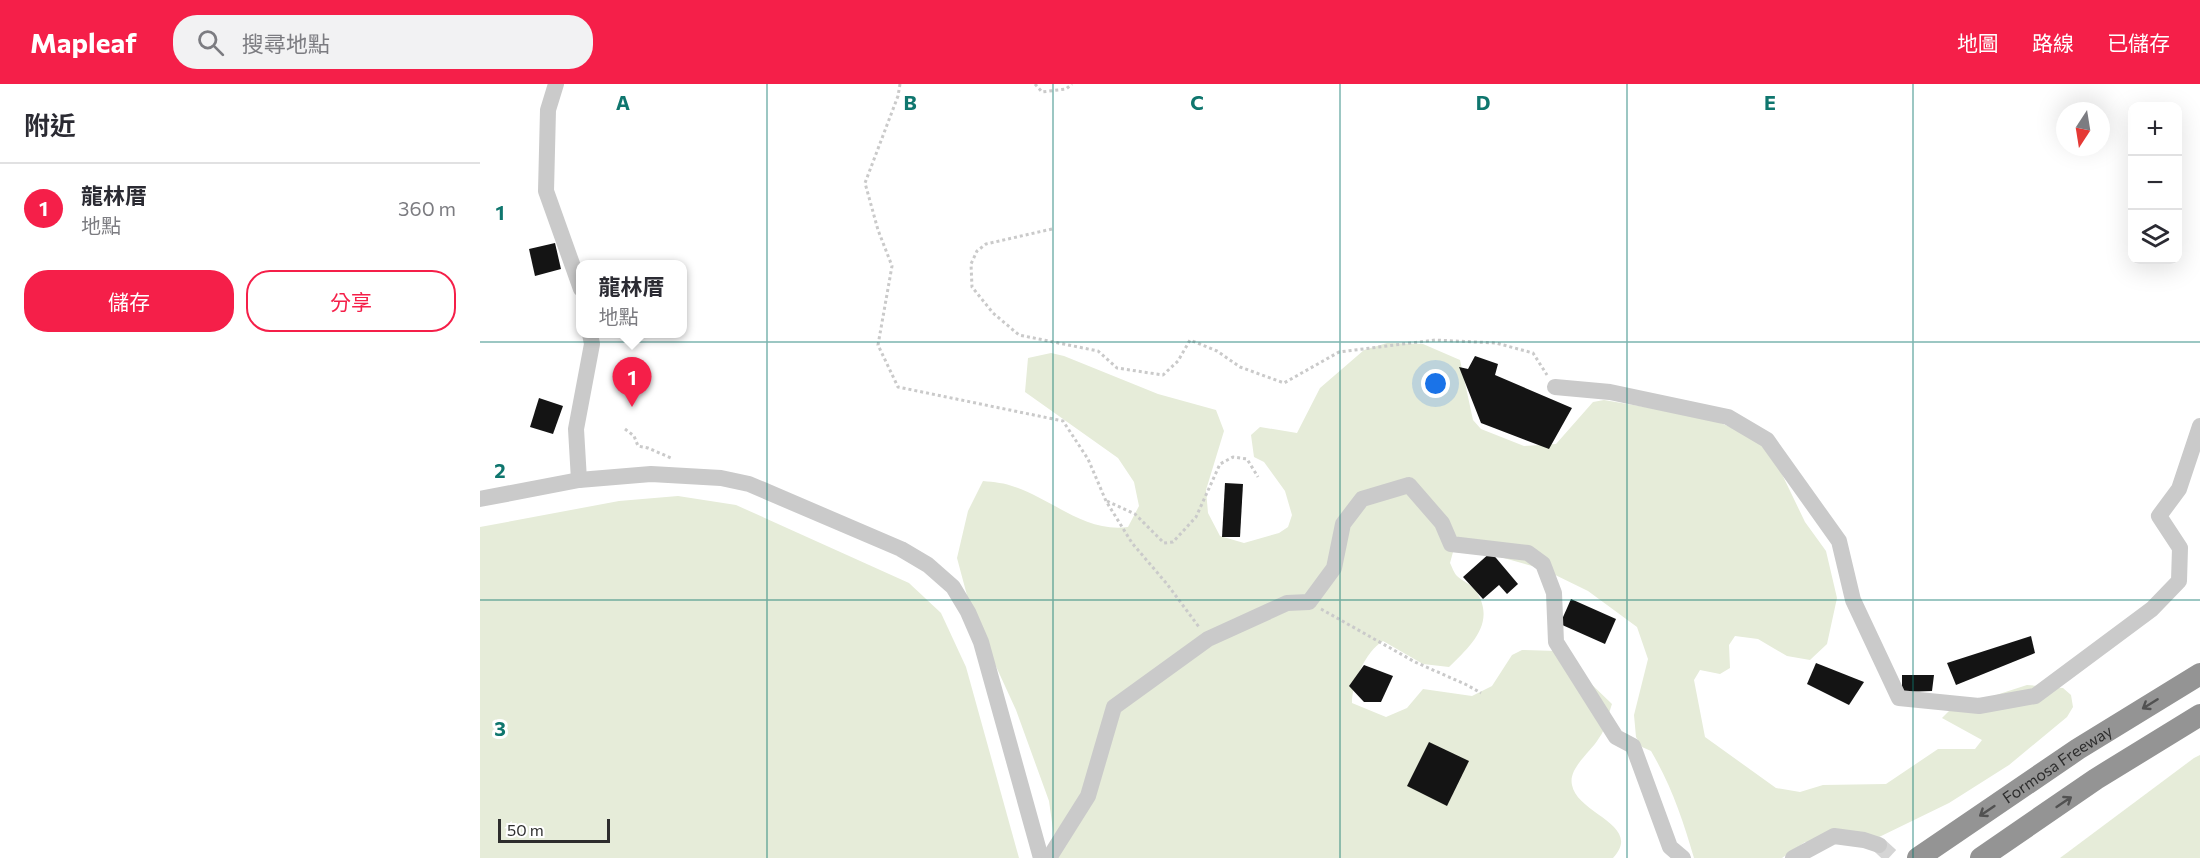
<!DOCTYPE html>
<html lang="zh-TW">
<head>
<meta charset="utf-8">
<style>
	:root { --surface:#fff; --page:#f2f2f3; --text:#2b2b33; --muted:#7c7c81; --line:#e1e1e2; --accent:#f51f49 }
	body { margin:0; font-family:Commissioner,"Noto Sans TC",sans-serif; background:var(--page); color:var(--text) }
	.controls { position:absolute; right:18px; top:18px; display:grid; overflow:hidden; border-radius:12px; box-shadow:0 6px 24px #0002 }
	.controls button { width:54px; height:54px; display:grid; place-items:center; padding:0; border:0; border-bottom:2px solid var(--line); background:var(--surface); color:var(--text); font:30px sans-serif }
	.compass { position:absolute; left:1576px; top:18px; width:54px; height:54px; border-radius:50%; background:var(--surface); box-shadow:0 6px 24px #0002; rotate:192deg }
	.scale { position:absolute; left:18px; bottom:15px; width:112px; box-sizing:border-box; padding-left:6px; border:3px solid #2d2d2d; border-top:0; font-size:16px; line-height:21px; white-space:nowrap; color:#2d2d2d; -webkit-text-stroke:4px #fff; paint-order:stroke }
	.you { position:absolute; left:956px; top:300px; width:21px; height:21px; margin:-15px; border:4px solid #fff; border-radius:50%; background:#1a73e8; box-shadow:0 0 0 9px #1a73e833 }
	.badge { display:grid; place-items:center; width:39px; height:39px; border-radius:50%; background:var(--accent); color:#fff; font-size:20px; font-weight:700 }
	.pin { position:absolute; translate:-50% -50px; filter:drop-shadow(0 2px 3px #0008) }
	.pin::after { content:''; position:absolute; top:32px; width:21px; height:18px; background:inherit; clip-path:polygon(0 0,100% 0,50% 100%) }
	.popup { position:absolute; left:96px; top:176px; width:111px; height:78px; box-sizing:border-box; display:grid; place-content:center; border-radius:12px; background:var(--surface); filter:drop-shadow(0 2px 4px #0005); font-size:20px; white-space:nowrap; color:var(--muted) }
	.popup b { font-size:22px; color:var(--text) }
	.popup::after { content:''; position:absolute; left:50%; top:100%; margin-left:-12px; border:12px solid transparent; border-top-color:var(--surface) }
	.list { margin:0; padding:0; list-style:none }
	h2 { display:flex; justify-content:space-between; align-items:center; height:78px; margin:0; padding:0 24px; font-size:26px }
	h2 small { font-size:20px; font-weight:400; color:var(--muted) }
	.list li { display:grid; grid-template-columns:39px 1fr auto; gap:18px; align-items:center; box-sizing:border-box; height:90px; padding:0 24px; border-top:2px solid var(--line) }
	.list b { display:block; font-size:22px; white-space:nowrap }
	.list p { margin:0; font-size:20px; white-space:nowrap; color:var(--muted) }
	.list em { font-size:20px; font-style:normal; color:var(--muted) }
	.actions { display:flex; gap:12px; padding:18px 24px }
	.actions a { flex:1; padding:14px 0; border:2px solid var(--accent); border-radius:24px; text-align:center; font-size:21px; color:var(--accent) }
	.actions .main { background:var(--accent); color:#fff }
	.icon { flex:none; width:33px; height:33px; fill:none; stroke:currentColor; stroke-width:2; stroke-linecap:round; stroke-linejoin:round }
	.map { position:relative; flex:none; width:1720px; height:774px; overflow:hidden }
	header { display:flex; align-items:center; gap:36px; box-sizing:border-box; height:84px; padding:0 30px; background:var(--accent); color:#fff }
	header strong { font-size:28px }
	nav { display:flex; gap:33px; margin-inline-start:auto; font-size:21px }
	.search { width:420px; height:54px; background:var(--page); display:flex; align-items:center; gap:15px; box-sizing:border-box; padding:0 21px; border-radius:24px; color:var(--muted); font-size:22px }
	main { display:flex }
	aside { flex:1; background:var(--surface) }
	.map>svg:first-child { display:block }
</style>
</head>
<body>
<header>
<strong>Mapleaf</strong>
<div class="search"><svg class="icon" aria-label="search" viewBox="0 0 24 24"><circle cx="10" cy="10" r="6"/><path d="M15 15l6 6"/></svg>搜尋地點</div>
<nav><a>地圖</a><a>路線</a><a>已儲存</a></nav>
</header>
<main>
<aside>
<h2>附近<small></small></h2>
<ul class="list">
<li><span class="badge">1</span><div><b>龍林厝</b><p>地點</p></div><em>360 m</em></li>
</ul>
<div class="actions"><a class="main">儲存</a><a>分享</a></div>
</aside>
<div class="map">
<svg width="1720" height="774" viewBox="0 0 1720 774">
	<rect width="100%" height="100%" fill="#fff"/>
	<g fill="#e6ecd9">
		<path d="M907 259 943 260 980 276 993 336 1001 345 1044 362 1076 360 1113 318 1124 316 1229 334 1264 349 1285 364 1299 384 1325 438 1346 467 1357 514 1347 560 1330 576 1307 572 1278 555 1255 552 1249 561 1250 584 1240 590 1220 586 1214 596 1225 653 1296 704 1320 708 1343 701 1406 700 1458 665H1495L1502 656 1462 634 1470 626 1547 601 1583 604 1591 611 1593 623 1587 633 1529 681 1469 719 1395 755 1325 758 1302 774H1214C1203 736 1191 701 1171 667L1162 663 1156 653 1154 631 1168 575 1157 543 1108 507 1063 485 1006 469 973 468 970 479C972 483 974 489 977 492 982 497 991 500 996 507 1017 539 990 562 969 583L943 580 903 557C885 568 872 599 872 619L906 633 927 624 943 605 992 612 1012 602 1032 571 1042 566 1077 567 1132 620C1128 631 1126 645 1119 654 1111 668 1088 684 1092 701 1097 730 1164 741 1133 774H577L569 717 536 626 492 530 477 474 488 427 503 397C514 398 525 399 535 403 573 416 606 449 648 443L659 422 654 398 638 374 545 308 548 274 571 269 584 272 678 310 736 326 744 347 726 406 728 429 740 452 764 459 799 449 808 443 812 431 805 407 784 378 774 373 771 351 780 343 817 349 840 304 884 266Z"/>
		<path d="M198 412 256 421 429 499 461 529 486 583 539 774H0V443L139 417Z"/>
		<path d="M1720 671V774H1580L1714 674Z"/>
	</g>
	<g fill="#141414">
		<path d="M75 159 81 185 55 192 49 165Z"/>
		<path d="M995 272 1018 280 1015 291 1092 324 1069 365 1001 339 979 283 988 285Z"/>
		<path d="M59 314 83 322 73 350 50 343Z"/>
		<path d="M745 399 763 400 760 453H742Z"/>
		<path d="M1011 468 1038 500 1027 510 1019 501 1003 515 983 493Z"/>
		<path d="M1091 515 1136 535 1125 560 1080 540Z"/>
		<path d="M1551 552 1555 569 1476 601 1467 579Z"/>
		<path d="M1336 579 1384 598 1369 621 1327 600Z"/>
		<path d="M884 581 913 592 901 618H884L869 602Z"/>
		<path d="M1422 591H1454L1452 607 1422 608Z"/>
		<path d="M949 658 989 677 967 722 927 702Z"/>
	</g>
	<g fill="none" stroke-linecap="round" stroke-linejoin="round">
		<path stroke="#d5d5d5" stroke-width="16" stroke-dasharray="16 8" stroke-linecap="butt" d="M1399 761 1413 774"/>
		<g stroke="#cacaca" stroke-width="3" stroke-dasharray="3 3" stroke-linecap="butt">
			<path d="M420 0 418 12 385 99 398 146 412 182 398 261 418 303 583 337 608 375 626 417 652 459 687 500 719 543"/>
			<path d="M555 0 562 8 586 5 592 0"/>
			<path d="M572 145 506 160 497 167 491 180 492 203 513 229 539 251 618 267 637 284 683 291 698 277 710 256 737 267 760 283 804 299 859 268 955 256 1016 259 1053 269 1067 291"/>
			<path d="M145 345 154 352 158 362 168 364 191 374"/>
			<path d="M627 417 655 430 684 459 693 458 716 433 740 380 753 373 767 375 778 393"/>
			<path d="M841 525 935 578 987 601 1001 609"/>
		</g>
		<g stroke="#cacaca" stroke-width="16">
			<path d="M76 0 68 26 66 107 101 205"/>
			<path d="M1075 303 1130 308 1248 333 1287 356 1359 457 1373 516 1419 614 1499 622 1555 612 1672 525 1699 497 1700 464 1679 432 1699 405 1720 342"/>
			<path d="M99 396 96 345 112 260 110 250"/>
			<path d="M0 415 99 396 171 390 241 394 269 400 421 465 448 481 473 503 488 528 501 558 561 774"/>
			<path d="M569 774 608 712 634 623 728 555 807 519 829 518 854 484 863 440 882 415 929 401 962 439 971 460 1048 469 1063 480 1074 509 1076 558 1136 653 1153 662 1190 763 1203 774"/>
			<path d="M1313 774 1354 752 1384 756 1399 761"/>
		</g>
		<g stroke="#949494" stroke-width="22">
			<path id="s1" d="M1438 774 1598 665 1720 590"/>
			<path d="M1501 774 1616 695 1720 631"/>
		</g>
	</g>
	<defs><path id="oneway-shaft" d="M-6 0H5M1.5-3L5.5 0L1.5 3" fill="none" stroke-width="1.6" stroke-linecap="round" stroke-linejoin="round" transform="scale(1.5)"/></defs>
	<g stroke="#515151">
		<use href="#oneway-shaft" transform="translate(1670 620) rotate(148)"/>
		<use href="#oneway-shaft" transform="translate(1584 718) rotate(-34)"/>
		<use href="#oneway-shaft" transform="translate(1507 727) rotate(146)"/>
	</g>
	<path fill="none" stroke="#0f766e" stroke-width="1.5" stroke-opacity="0.55" d="M287 0V774M573 0V774M860 0V774M1147 0V774M1433 0V774M0 258H1720M0 516H1720"/>
	<g text-anchor="middle" stroke-width="6" stroke-linejoin="round" paint-order="stroke">
		<g font-size="16" fill="#2d2d2d" stroke="#fff">
			<text dy="6" stroke="none"><textPath href="#s1" startOffset="168">Formosa Freeway</textPath></text>
		</g>
	</g>
	<g font-size="20" text-anchor="middle" font-weight="bold" fill="#0f766e" stroke="#fff" stroke-width="6" stroke-linejoin="round" paint-order="stroke">
		<text x="143" y="26">A</text>
		<text x="430" y="26">B</text>
		<text x="717" y="26">C</text>
		<text x="1003" y="26">D</text>
		<text x="1290" y="26">E</text>
		<text x="20" y="136">1</text>
		<text x="20" y="394">2</text>
		<text x="20" y="652">3</text>
	</g>
</svg>
<div class="controls">
<button>+</button>
<button>−</button>
<button><svg class="icon" aria-label="layers" viewBox="0 0 24 24"><path d="M12 4l9 5-9 5-9-5zM3 14l9 5 9-5"/></svg></button>
</div>
<svg class="compass" viewBox="-18 -18 36 36"><path d="M0-13l5 13h-10z" fill="#e53935"/><path d="M0 13l5-13h-10z" fill="#7c7c81"/></svg>
<div class="scale">50 m</div>
<div class="you"></div>
<div class="pin badge" style="left:152px;top:323px">1</div>
<div class="popup"><b>龍林厝</b>地點</div>
</div>
</main>
</body>
</html>
